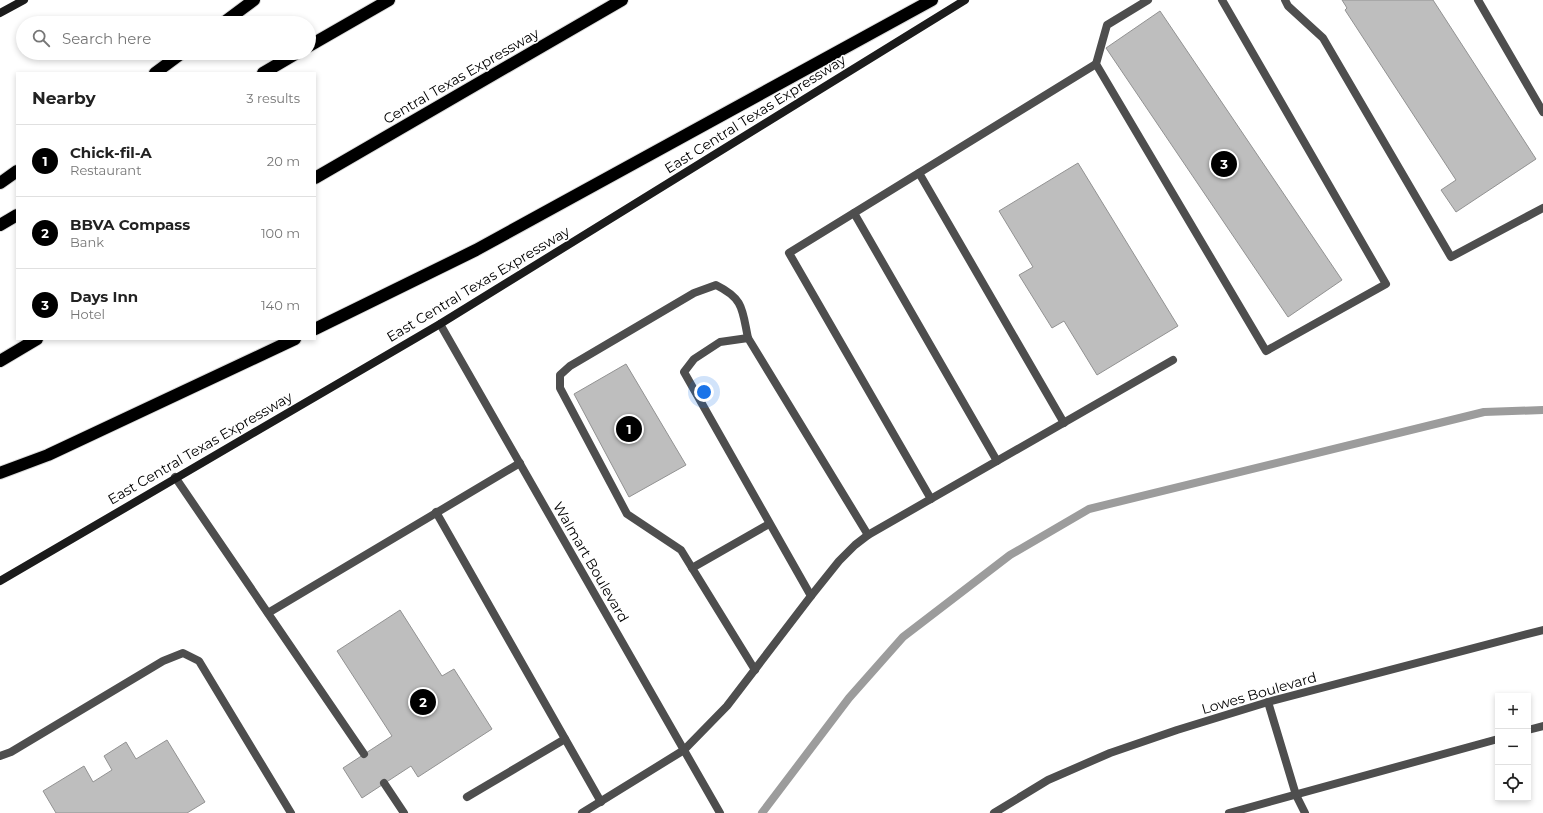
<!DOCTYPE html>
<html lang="en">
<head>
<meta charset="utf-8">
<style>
	:root { --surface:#fff; --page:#f6f6f6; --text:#222; --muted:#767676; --line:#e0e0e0; --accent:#000 }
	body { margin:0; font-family:Montserrat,sans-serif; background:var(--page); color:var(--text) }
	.controls { position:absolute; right:12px; bottom:12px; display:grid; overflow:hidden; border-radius:0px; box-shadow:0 2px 6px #0003 }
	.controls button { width:36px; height:36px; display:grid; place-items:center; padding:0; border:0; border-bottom:1px solid var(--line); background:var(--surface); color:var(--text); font:20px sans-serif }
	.you { position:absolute; left:704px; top:392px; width:14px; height:14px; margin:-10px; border:3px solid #fff; border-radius:50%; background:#1a73e8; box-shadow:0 0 0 6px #1a73e833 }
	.badge { display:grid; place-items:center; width:26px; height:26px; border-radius:50%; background:var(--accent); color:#fff; font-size:13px; font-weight:700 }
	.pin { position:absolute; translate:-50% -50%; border:2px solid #fff; box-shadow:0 1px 4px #0006 }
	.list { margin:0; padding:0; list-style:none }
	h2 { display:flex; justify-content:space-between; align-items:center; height:52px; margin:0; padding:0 16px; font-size:17px }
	h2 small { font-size:13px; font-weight:400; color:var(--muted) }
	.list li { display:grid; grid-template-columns:26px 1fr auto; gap:12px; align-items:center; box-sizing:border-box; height:72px; padding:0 16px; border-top:1px solid var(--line) }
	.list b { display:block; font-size:15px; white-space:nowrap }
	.list p { margin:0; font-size:13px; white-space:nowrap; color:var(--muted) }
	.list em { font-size:13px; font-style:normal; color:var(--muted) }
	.icon { flex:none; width:22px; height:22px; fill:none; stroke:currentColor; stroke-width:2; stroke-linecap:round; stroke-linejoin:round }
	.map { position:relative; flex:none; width:1543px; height:813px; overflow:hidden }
	.search { position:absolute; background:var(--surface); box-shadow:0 2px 6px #0003; left:16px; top:16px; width:300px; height:44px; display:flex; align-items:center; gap:10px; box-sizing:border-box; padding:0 14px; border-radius:22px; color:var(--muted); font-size:15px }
	.panel { position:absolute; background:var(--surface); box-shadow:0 2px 6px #0003; left:16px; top:72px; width:300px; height:268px; border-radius:0px }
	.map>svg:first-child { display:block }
</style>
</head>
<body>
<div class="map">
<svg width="1543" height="813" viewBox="0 0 1543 813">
	<rect width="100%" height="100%" fill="#fff"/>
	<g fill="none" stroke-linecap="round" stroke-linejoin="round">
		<path stroke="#9c9c9c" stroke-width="8" d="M762 813 849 698 903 637 1010 555 1089 509 1484 412 1543 410"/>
	</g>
	<g fill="#bebebe" stroke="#929292">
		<path d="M1342 0H1433L1536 159 1456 212 1441 190 1456 180 1345 10 1347 8Z"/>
		<path d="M1160 11 1342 280 1288 317 1106 48Z"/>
		<path d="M1078 163 1178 326 1097 375 1064 321 1052 328 1019 275 1033 267 999 211Z"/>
		<path d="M626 364 686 465 629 497 574 394Z"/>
		<path d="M400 610 442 676 454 669 492 729 418 777 411 766 362 798 343 768 392 736 337 651Z"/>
		<path d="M167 740 205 802 187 813H56L43 791 84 766 93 782 112 770 104 756 126 742 136 759Z"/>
	</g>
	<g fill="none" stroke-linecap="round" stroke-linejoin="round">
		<g stroke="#dbdbdb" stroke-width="14">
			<g id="motorway">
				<path d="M223 23 254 0"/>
				<path d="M309 46 389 0"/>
				<path d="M155 73 182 53"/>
				<path d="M263 73 297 53"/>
				<path d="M315 178 622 0"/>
				<path d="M0 183 17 171"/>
				<path d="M0 225 17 215"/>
				<path d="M315 329 476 250 932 0"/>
				<path d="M0 361 37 339"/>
				<path d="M0 473 48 455 295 339"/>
			</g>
		</g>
		<g stroke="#4e4e4e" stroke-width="8">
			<path d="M1148 0 1107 25 1096 64 1266 351 1386 284 1222 0"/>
			<path d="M1285 0 1288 6 1323 38 1451 257 1543 208"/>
			<path d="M1478 0 1543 112"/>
			<path d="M919 173 1064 423"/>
			<path d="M854 213 997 461"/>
			<path d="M748 338C742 309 744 299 716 285L694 293 570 366 560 375V388L627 514 681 550 755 670"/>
			<path d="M175 477 364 754"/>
			<path d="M931 499 789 253 1096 64"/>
			<path d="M436 512 601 802"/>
			<path d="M692 568 769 524"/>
			<path d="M811 596 684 372 694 359 720 342 748 338 868 535"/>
			<path d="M268 613 520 463"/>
			<path d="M1268 702 1296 795 1305 813"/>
			<path d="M1528 730 1543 726"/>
			<path d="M0 756 11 752 163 661 183 653 199 661 291 813"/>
			<path d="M384 783 404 813"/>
			<path d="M467 797 565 739"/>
			<path d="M582 813 684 750 727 706 811 596 839 561 855 545 868 535 1173 360"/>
			<path d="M1229 813 1498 739"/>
		</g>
		<path stroke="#4e4e4e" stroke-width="8" d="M440 324 720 813"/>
		<path stroke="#4e4e4e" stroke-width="8" d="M994 813 1048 780 1110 753 1177 730 1268 702 1543 630"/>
		<g stroke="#1b1b1b" stroke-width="8">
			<path d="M0 13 24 0"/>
			<path d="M0 581 440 324 965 0"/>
		</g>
		<use href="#motorway" stroke="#000" stroke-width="12"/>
	</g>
	<g text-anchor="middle" stroke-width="3" stroke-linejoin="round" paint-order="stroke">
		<g font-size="14" fill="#000" stroke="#fff">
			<text transform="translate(461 76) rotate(-30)" y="5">Central Texas Expressway</text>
			<text transform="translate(755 114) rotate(-32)" y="5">East Central Texas Expressway</text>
			<text transform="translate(478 284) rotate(-31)" y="5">East Central Texas Expressway</text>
			<text transform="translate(200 448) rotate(-30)" y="5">East Central Texas Expressway</text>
			<text transform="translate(591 562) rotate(60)" y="5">Walmart Boulevard</text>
			<text transform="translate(1259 693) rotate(-16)" y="5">Lowes Boulevard</text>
		</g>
	</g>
</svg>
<div class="controls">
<button>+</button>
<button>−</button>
<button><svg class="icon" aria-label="locate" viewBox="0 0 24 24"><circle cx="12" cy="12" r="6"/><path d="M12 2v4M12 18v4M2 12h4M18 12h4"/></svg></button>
</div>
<div class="you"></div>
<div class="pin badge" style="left:629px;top:429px">1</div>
<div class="pin badge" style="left:423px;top:702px">2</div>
<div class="pin badge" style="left:1224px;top:164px">3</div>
<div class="search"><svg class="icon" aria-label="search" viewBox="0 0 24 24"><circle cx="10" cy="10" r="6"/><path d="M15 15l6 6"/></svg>Search here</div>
<section class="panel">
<h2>Nearby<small>3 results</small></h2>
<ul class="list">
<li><span class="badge">1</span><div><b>Chick-fil-A</b><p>Restaurant</p></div><em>20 m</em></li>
<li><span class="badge">2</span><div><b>BBVA Compass</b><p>Bank</p></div><em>100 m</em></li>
<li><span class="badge">3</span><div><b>Days Inn</b><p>Hotel</p></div><em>140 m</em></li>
</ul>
</section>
</div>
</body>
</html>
